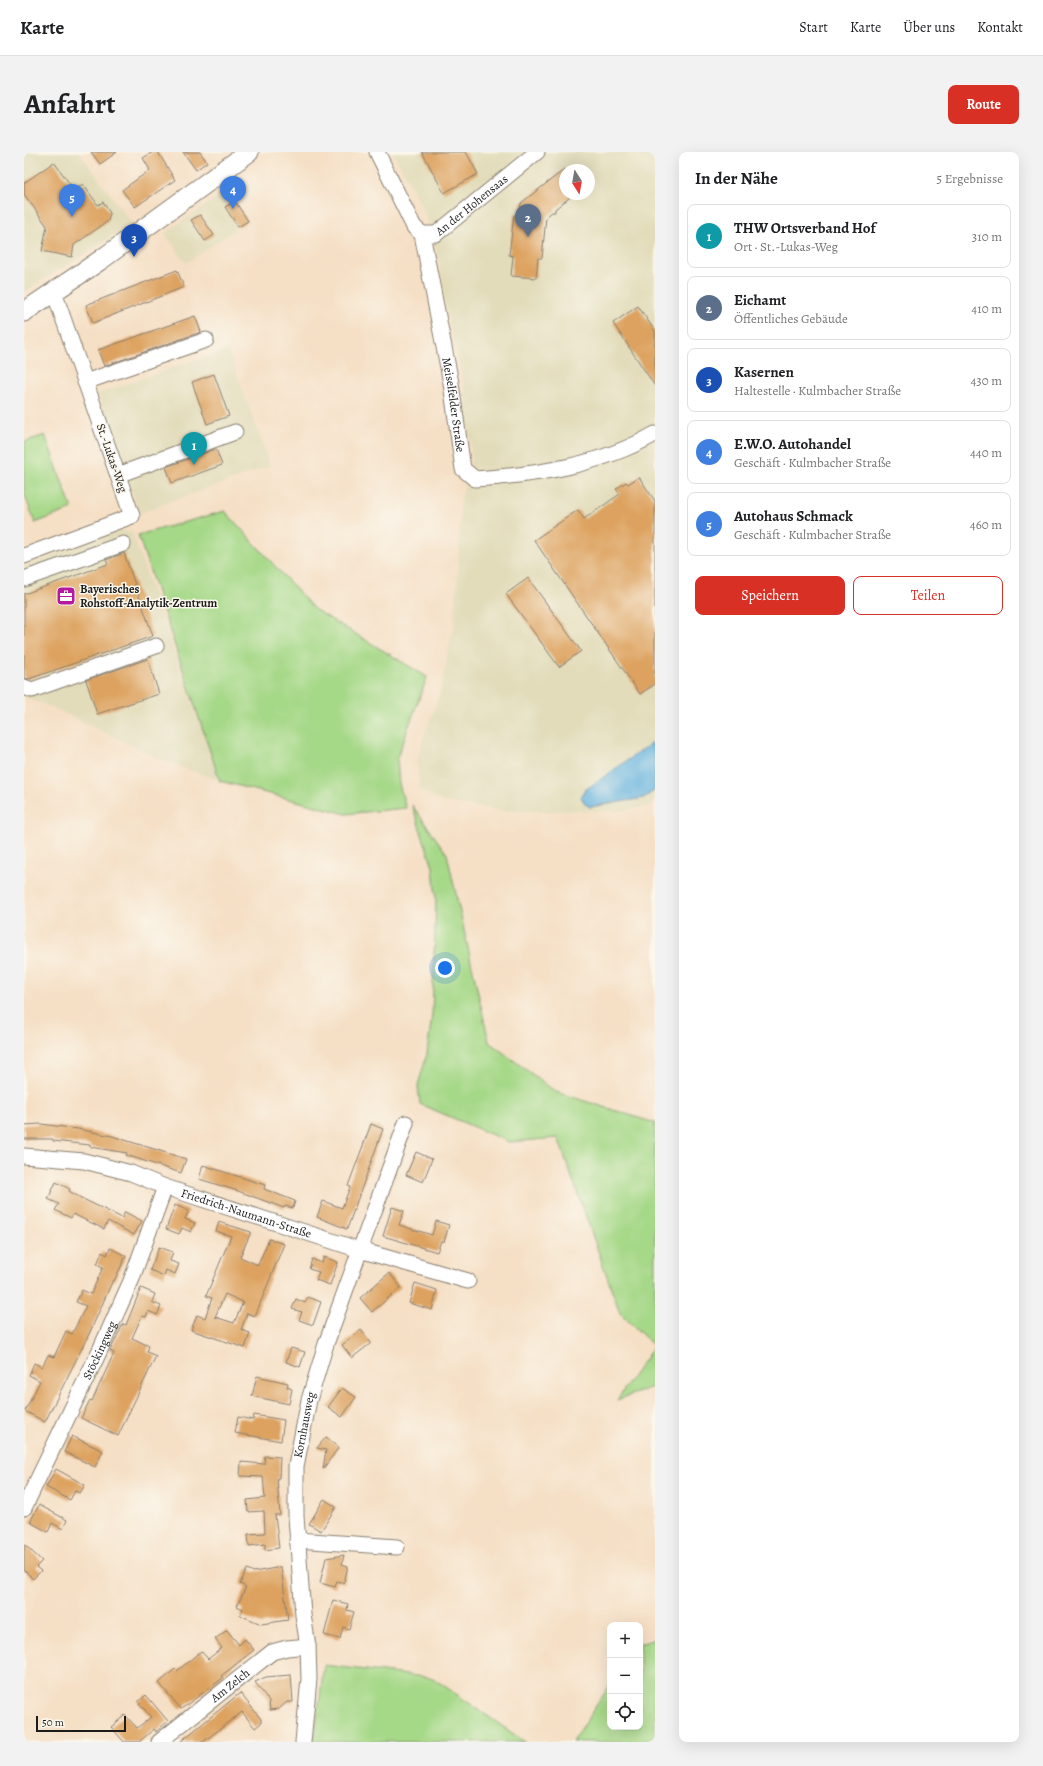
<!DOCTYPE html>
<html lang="de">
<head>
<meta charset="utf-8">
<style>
	:root { --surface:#fff; --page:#f2f2f2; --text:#202124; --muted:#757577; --line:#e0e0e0; --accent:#d93025 }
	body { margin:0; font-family:Alegreya,serif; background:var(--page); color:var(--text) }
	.controls { position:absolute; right:12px; bottom:12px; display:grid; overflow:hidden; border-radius:8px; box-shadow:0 4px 16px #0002 }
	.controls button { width:36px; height:36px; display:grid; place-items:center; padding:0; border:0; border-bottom:1px solid var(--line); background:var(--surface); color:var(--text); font:20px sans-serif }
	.compass { position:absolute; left:535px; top:12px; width:36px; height:36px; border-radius:50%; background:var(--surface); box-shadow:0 4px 16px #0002; rotate:169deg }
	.scale { position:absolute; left:12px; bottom:10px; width:90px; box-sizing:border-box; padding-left:4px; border:2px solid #1c1c1c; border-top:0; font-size:11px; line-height:14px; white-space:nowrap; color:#1c1c1c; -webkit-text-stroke:3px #fbf7ec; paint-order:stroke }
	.you { position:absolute; left:421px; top:816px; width:14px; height:14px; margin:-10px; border:3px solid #fff; border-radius:50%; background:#1a73e8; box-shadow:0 0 0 6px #1a73e833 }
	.badge { display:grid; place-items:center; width:26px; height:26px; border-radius:50%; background:var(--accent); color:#fff; font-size:13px; font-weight:700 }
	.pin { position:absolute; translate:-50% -33px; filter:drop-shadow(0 1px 2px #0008) }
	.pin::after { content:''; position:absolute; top:21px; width:14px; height:12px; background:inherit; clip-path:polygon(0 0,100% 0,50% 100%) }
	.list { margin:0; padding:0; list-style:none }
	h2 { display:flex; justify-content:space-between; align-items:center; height:52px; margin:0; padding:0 16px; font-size:17px }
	h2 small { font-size:13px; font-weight:400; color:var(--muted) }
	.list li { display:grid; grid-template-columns:26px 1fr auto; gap:12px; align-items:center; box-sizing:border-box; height:64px; margin:0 8px 8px; padding:0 8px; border:1px solid var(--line); border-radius:8px }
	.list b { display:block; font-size:15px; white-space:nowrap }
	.list p { margin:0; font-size:13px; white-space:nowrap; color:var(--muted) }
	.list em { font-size:13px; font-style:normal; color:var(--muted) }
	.actions { display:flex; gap:8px; padding:12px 16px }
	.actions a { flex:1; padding:9px 0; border:1px solid var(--accent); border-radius:8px; text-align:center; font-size:14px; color:var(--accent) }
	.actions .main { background:var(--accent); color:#fff }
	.icon { flex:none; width:22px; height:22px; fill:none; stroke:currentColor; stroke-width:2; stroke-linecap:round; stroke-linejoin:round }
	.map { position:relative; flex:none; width:631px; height:1590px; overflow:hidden; border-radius:8px }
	header { display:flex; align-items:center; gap:24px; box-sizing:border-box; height:56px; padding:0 20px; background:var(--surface); border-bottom:1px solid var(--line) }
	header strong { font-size:19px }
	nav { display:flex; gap:22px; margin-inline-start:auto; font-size:14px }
	.intro { display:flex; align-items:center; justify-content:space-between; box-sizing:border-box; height:96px; padding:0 24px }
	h1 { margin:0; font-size:28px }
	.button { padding:10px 18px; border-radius:8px; background:var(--accent); color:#fff; font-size:14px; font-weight:700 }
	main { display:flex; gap:24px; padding:0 24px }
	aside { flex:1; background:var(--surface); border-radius:8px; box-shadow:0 4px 16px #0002 }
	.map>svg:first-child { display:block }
</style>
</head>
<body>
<header>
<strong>Karte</strong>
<nav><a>Start</a><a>Karte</a><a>Über uns</a><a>Kontakt</a></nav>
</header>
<div class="intro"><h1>Anfahrt</h1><a class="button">Route</a></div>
<main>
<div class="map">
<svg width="631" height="1590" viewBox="0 0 631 1590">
	<rect width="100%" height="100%" fill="#fbf7ec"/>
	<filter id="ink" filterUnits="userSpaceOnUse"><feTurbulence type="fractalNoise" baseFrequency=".025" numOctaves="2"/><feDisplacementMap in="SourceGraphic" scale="8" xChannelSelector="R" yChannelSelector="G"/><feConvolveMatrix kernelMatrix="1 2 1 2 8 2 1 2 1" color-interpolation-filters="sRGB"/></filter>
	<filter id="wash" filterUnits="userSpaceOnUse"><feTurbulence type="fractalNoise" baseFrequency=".012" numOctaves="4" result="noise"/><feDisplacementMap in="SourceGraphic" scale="16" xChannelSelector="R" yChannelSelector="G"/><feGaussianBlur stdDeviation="0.9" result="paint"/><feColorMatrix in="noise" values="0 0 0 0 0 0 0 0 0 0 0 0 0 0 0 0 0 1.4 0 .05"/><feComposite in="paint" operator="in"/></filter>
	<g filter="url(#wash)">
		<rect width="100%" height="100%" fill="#f5dfc5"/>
		<g fill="#e2dcba" fill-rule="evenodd">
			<path d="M0 0H55L108 72 0 140Z"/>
			<path d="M369 0H631V648L625 654 594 659H479L417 649 396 638 393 611 398 590 416 541 430 470 434 420 437 346 448 305 439 230 421 152 414 104 402 64ZM541 18H565V42H541Z"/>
			<path d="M204 38 224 69 162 111 141 81Z"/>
			<path d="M204 197 246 314 115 361 74 242Z"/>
			<path d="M97 378 108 381 196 629 138 608 32 557 0 545V414Z"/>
		</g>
		<g fill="#a5d887" stroke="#607a52">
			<path d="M21 283 48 357 11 371 0 341V290Z"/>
			<path d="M201 359 290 457 403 525 373 606 375 632 382 656 322 662 196 629 114 383Z"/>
			<path d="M388 653 423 702 465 890 532 940 631 971V1234L593 1248 630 1194 596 1161 534 986 485 990 396 952 394 933 403 902 408 863 412 748 409 715Z"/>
			<path d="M631 1487V1590H548L586 1533V1575H616V1492Z"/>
			<path d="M300 1513 409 1526 501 1590H290Z"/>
		</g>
		<path fill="#65b3df" stroke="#40687e" d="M631 589V638L620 646 566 655 561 652 557 645 561 638Z"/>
		<g id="blocks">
			<g fill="#dda25e" fill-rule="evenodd">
				<path d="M67 0H93L76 12Z"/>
				<path d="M129 0H134L151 28 111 55 98 38 126 18 119 6Z"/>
				<path d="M159 0H176L183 10 172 18Z"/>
				<path d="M398 0H442L454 22 420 41Z"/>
				<path d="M30 10 50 38 59 32 74 53 79 50 86 61 84 69 50 93 48 105 18 99 23 74 0 42V31Z"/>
				<path d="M541 17V42H550L531 57V60H528L522 65 518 106H514L512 126 487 124 489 104 485 103 490 63 496 64 497 51Z"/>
				<path d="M211 49 224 69 214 75 201 55Z"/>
				<path d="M176 63 190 83 181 89 167 68Z"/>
				<path d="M153 118 160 135 69 171 62 153Z"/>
				<path d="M614 154 631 179V234L589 171Z"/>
				<path d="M171 164 177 180 80 214 74 198Z"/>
				<path d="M190 222 205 264 183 272 168 230Z"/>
				<path d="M192 297 198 313 148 331 142 315Z"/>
				<path d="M615 325 631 349V532L616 542 510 388 554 358 560 367 596 342 592 337 602 330 604 332Z"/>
				<path d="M100 401 129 484 5 527 0 526V442L84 412 82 408Z"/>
				<path d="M504 426 557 499 535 515 482 442Z"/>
				<path d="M124 507 135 542 73 562 62 528Z"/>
				<path d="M17 972 54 977 88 984 162 1007 157 1021 102 1003 103 1001 66 995V993L29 989V987H0V973Z"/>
				<path d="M347 972 359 977 323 1077 293 1065 299 1049 318 1056 326 1035 324 1034Z"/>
				<path d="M392 1000 408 1007 399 1030 382 1023Z"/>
				<path d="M179 1013 241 1033 240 1037 271 1049 269 1056 261 1054 260 1056 214 1039 175 1027Z"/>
				<path d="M32 1030 46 1037 45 1039 57 1046 98 1066 101 1060 118 1069 110 1083 84 1069 80 1077 49 1062 47 1066 31 1058 35 1052 24 1047Z"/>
				<path d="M151 1053 165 1059 161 1067 171 1071 167 1080 158 1076 155 1082 142 1077Z"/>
				<path d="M368 1055 380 1059 375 1073 408 1083 412 1069 425 1073 420 1090 417 1089 413 1100 359 1084Z"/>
				<path d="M195 1070 227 1080 216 1105 234 1113 245 1087 260 1092 231 1164 223 1161 217 1178 226 1181 221 1196 167 1178 173 1163 181 1166 188 1146 182 1144 207 1084 192 1079ZM201 1142 219 1150 210 1171 191 1165Z"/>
				<path d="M135 1095 149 1100 146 1109 155 1112 151 1122 142 1118 140 1124 126 1118Z"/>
				<path d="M86 1096 102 1104 90 1129 89 1128 66 1180 21 1270 1 1259 16 1229 5 1223 10 1211 18 1215 24 1203 30 1205 42 1179 48 1182 62 1154 52 1150 58 1138 67 1142 79 1115 73 1112 78 1100 83 1103Z"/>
				<path d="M300 1105 314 1110 306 1133 292 1128 295 1120 285 1117 288 1107 298 1111Z"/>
				<path d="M365 1121 377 1135 348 1160 336 1146Z"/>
				<path d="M391 1131 413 1138 408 1158 385 1151Z"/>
				<path d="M117 1136 131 1142 128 1150 137 1154 133 1163 124 1159 122 1165 118 1164 108 1186 125 1194 123 1200 132 1204 94 1284 57 1266 66 1248 68 1249 90 1201 86 1199 99 1172 102 1173Z"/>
				<path d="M284 1145 297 1150 289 1173 275 1168 278 1160 268 1157 272 1147 281 1151Z"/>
				<path d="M337 1178 347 1191 328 1206 318 1193Z"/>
				<path d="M267 1196 281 1200 276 1215 262 1210Z"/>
				<path d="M233 1224 264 1231 263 1235 268 1237 265 1252 228 1244Z"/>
				<path d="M318 1236 332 1245 318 1265 304 1255Z"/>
				<path d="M230 1263 260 1268 257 1289 211 1281 214 1265 229 1268Z"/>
				<path d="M48 1284 79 1299 71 1315 40 1300Z"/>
				<path d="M302 1285 315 1295 299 1317 302 1298 293 1296Z"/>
				<path d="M241 1304 256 1305 255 1326H253L256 1363H251L255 1396 241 1398V1392L225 1394 224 1382 241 1381 240 1359 224 1360 223 1348 241 1346 239 1325 216 1324 217 1310 240 1312Z"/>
				<path d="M32 1317 61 1333 56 1341 51 1339 46 1348 22 1335Z"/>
				<path d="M300 1347 312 1355 297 1379 285 1372Z"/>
				<path d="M15 1353 43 1368 39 1377 28 1371 24 1380 6 1370Z"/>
				<path d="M0 1392 18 1409 12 1415 17 1419 9 1427 0 1418Z"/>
				<path d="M320 1403 318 1412 324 1414 320 1431 313 1429 311 1435 296 1431 302 1406Z"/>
				<path d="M257 1415 264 1468 237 1472 216 1463 219 1457 213 1454 222 1435 216 1432 223 1417 230 1420Z"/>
				<path d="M309 1448 324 1452 323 1458 330 1460 325 1477 319 1475 316 1487 300 1483Z"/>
				<path d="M203 1478 215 1493 221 1487 230 1498 197 1524 199 1526 157 1557 135 1531 151 1517 153 1519 177 1499 184 1507 198 1496 191 1487Z"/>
				<path d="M267 1523 269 1550H263L255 1557 246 1558 245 1549 231 1530 242 1525Z"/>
				<path d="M216 1541 237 1567V1571L231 1576 218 1560 179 1590H156Z"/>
				<path d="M122 1543 144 1569 132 1580 130 1577 115 1590H100L87 1575 101 1563 113 1576 127 1565 114 1550Z"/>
			</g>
		</g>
	</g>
	<g filter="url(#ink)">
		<use href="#blocks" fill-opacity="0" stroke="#887e70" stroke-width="1"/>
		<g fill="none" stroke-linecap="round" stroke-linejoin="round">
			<g stroke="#887e70" stroke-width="17">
				<g id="minor">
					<path id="s1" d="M353 0 390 75 398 82 427 231 439 317 451 327C513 323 577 313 631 282"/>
					<path id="s2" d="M398 82H412L513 0"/>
					<path d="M61 230 182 188"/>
					<path d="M94 323 211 280"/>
					<path d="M0 404 108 364 30 140"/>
					<path d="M0 427 99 392"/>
					<path d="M0 535 8 538 132 494"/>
					<path id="s3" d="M0 1004 60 1009 107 1021 141 1035 336 1098 444 1129"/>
					<path id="s4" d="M0 1356 76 1198 107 1129 141 1035"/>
					<path d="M273 1388 373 1395"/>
					<path id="s5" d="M135 1590 248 1500 263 1496 284 1494"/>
					<path id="s6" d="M279 1590 285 1527 284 1494 279 1463 272 1364V1314L285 1248 302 1192 382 971"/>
				</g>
			</g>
			<g stroke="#887e70" stroke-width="21">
				<path id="major" d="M0 160 78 107 225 0"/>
			</g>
			<use href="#minor" stroke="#fff" stroke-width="15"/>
			<use href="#major" stroke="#fff" stroke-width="19"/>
		</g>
	</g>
	<defs>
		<g id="office-square" transform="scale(1)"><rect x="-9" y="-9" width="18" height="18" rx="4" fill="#b5179e" stroke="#fbf7ec"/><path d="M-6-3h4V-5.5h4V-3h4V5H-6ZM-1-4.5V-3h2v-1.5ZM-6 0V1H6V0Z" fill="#fff"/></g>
	</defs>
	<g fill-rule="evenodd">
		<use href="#office-square" x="42" y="444"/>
	</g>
	<g text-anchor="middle" stroke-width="3" stroke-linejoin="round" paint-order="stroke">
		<g font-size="12" fill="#1c1c1c" stroke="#fbf7ec">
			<text dy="4" stroke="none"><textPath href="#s2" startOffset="60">An der Hohensaas</textPath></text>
			<text dy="4" stroke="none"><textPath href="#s1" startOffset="268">Meiselfelder Straße</textPath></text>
			<text transform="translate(88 306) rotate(71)" y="4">St.-Lukas-Weg</text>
			<text dy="4" stroke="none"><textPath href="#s3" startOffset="231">Friedrich-Naumann-Straße</textPath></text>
			<text dy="4" stroke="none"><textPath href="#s4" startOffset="175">Stöckingweg</textPath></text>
			<text dy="4" stroke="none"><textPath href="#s6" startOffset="319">Kornhausweg</textPath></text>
			<text dy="4" stroke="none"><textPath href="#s5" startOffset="91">Am Zelch</textPath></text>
		</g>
		<g font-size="12" font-weight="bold" fill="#1c1c1c" stroke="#fbf7ec" text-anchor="start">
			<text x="56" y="441">Bayerisches<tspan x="56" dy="14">Rohstoff-Analytik-Zentrum</tspan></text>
		</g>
	</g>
</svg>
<div class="controls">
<button>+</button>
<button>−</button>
<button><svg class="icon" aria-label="locate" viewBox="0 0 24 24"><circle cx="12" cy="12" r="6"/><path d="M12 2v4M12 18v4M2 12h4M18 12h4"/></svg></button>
</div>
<svg class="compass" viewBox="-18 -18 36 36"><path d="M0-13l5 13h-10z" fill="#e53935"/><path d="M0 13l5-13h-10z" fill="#757577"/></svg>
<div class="scale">50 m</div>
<div class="you"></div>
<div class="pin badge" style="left:170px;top:313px;background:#0f9aa8">1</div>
<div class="pin badge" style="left:504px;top:85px;background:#5c6f8a">2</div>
<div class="pin badge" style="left:110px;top:105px;background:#1a4fb4">3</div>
<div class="pin badge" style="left:209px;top:57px;background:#3f7fe0">4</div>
<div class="pin badge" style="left:48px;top:65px;background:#3f7fe0">5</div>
</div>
<aside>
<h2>In der Nähe<small>5 Ergebnisse</small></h2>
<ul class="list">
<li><span class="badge" style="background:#0f9aa8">1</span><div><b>THW Ortsverband Hof</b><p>Ort · St.-Lukas-Weg</p></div><em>310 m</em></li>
<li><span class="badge" style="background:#5c6f8a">2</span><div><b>Eichamt</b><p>Öffentliches Gebäude</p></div><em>410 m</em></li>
<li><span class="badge" style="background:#1a4fb4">3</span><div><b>Kasernen</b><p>Haltestelle · Kulmbacher Straße</p></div><em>430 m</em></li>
<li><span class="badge" style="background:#3f7fe0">4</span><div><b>E.W.O. Autohandel</b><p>Geschäft · Kulmbacher Straße</p></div><em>440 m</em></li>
<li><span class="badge" style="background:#3f7fe0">5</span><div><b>Autohaus Schmack</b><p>Geschäft · Kulmbacher Straße</p></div><em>460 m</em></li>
</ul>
<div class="actions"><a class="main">Speichern</a><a>Teilen</a></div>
</aside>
</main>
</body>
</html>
